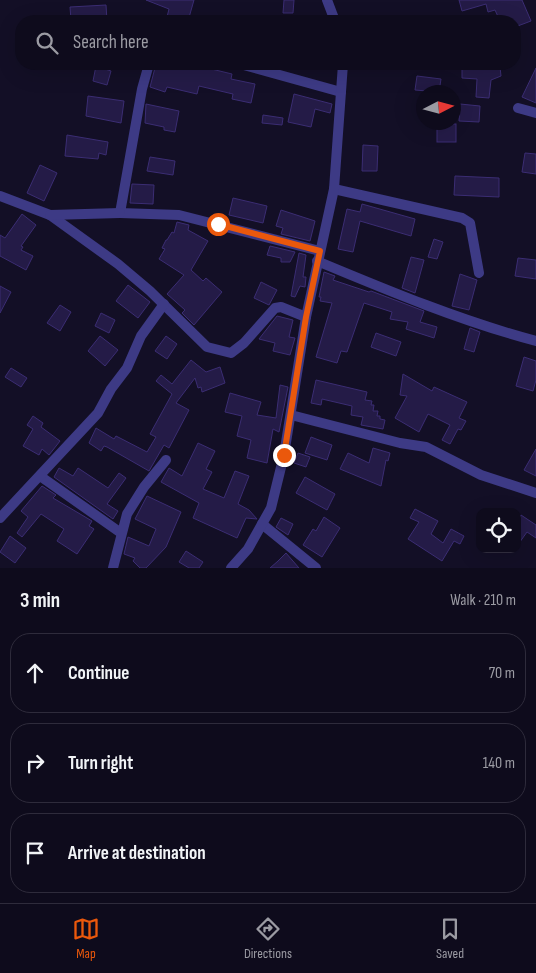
<!DOCTYPE html>
<html lang="en">
<head>
<meta charset="utf-8">
<style>
	:root { --surface:#0e0b1c; --page:#1c1929; --text:#f1f3f6; --muted:#9b9ba3; --line:#2e2b3b; --accent:#ea580c }
	body { margin:0; font-family:"Sofia Sans Condensed",sans-serif; background:var(--page); color:var(--text) }
	.controls { position:absolute; right:15px; bottom:15px; display:grid; overflow:hidden; border-radius:10px; box-shadow:0 5px 20px #0002 }
	.controls button { width:45px; height:45px; display:grid; place-items:center; padding:0; border:0; border-bottom:1px solid var(--line); background:var(--surface); color:var(--text); font:25px sans-serif }
	.compass { position:absolute; left:416px; top:85px; width:45px; height:45px; border-radius:50%; background:var(--surface); box-shadow:0 5px 20px #0002; rotate:84deg }
	.stop { position:absolute; width:15px; height:15px; margin:-11px; border:4px solid #ea580c; border-radius:50%; background:#fff }
	.stop.end { background:#ea580c; border-color:#fff; box-shadow:0 1px 5px #0008 }
	.list { margin:0; padding:0; list-style:none }
	h2 { display:flex; justify-content:space-between; align-items:center; height:65px; margin:0; padding:0 20px; font-size:21px }
	h2 small { font-size:16px; font-weight:400; color:var(--muted) }
	.list li { display:grid; grid-template-columns:32px 1fr auto; gap:15px; align-items:center; box-sizing:border-box; height:80px; margin:0 10px 10px; padding:0 10px; border:1px solid var(--line); border-radius:20px }
	.list b { display:block; font-size:19px; white-space:nowrap }
	.list em { font-size:16px; font-style:normal; color:var(--muted) }
	.icon { flex:none; width:28px; height:28px; fill:none; stroke:currentColor; stroke-width:2; stroke-linecap:round; stroke-linejoin:round }
	.map { position:relative; flex:none; width:536px; height:568px; overflow:hidden }
	.search { position:absolute; background:var(--surface); box-shadow:0 5px 20px #0002; left:15px; right:15px; top:15px; height:55px; display:flex; align-items:center; gap:12px; box-sizing:border-box; padding:0 18px; border-radius:20px; color:var(--muted); font-size:19px }
	.sheet { height:335px; background:var(--surface) }
	nav { display:flex; justify-content:space-around; align-items:center; box-sizing:border-box; height:70px; border-top:1px solid var(--line); background:var(--surface); font-size:14px; color:var(--muted) }
	nav a { display:grid; justify-items:center; gap:2px }
	nav .on { color:var(--accent) }
	.map>svg:first-child { display:block }
</style>
</head>
<body>
<div class="map">
<svg width="536" height="568" viewBox="0 0 536 568">
	<rect width="100%" height="100%" fill="#130f26"/>
	<g fill="#241b47" stroke="#3b2d73">
		<path d="M146 0H194L188 21H166L169 9Z"/>
		<path d="M284 0H294L293 13H283Z"/>
		<path d="M459 0H522L531 21 515 27V21H500L495 10 488 12 486 4 462 11Z"/>
		<path d="M106 5 107 21 71 20 70 7Z"/>
		<path d="M156 64H191L232 74 231 79 255 84 251 103 232 99 233 94 199 86 197 94 167 87 165 92 150 87Z"/>
		<path d="M462 64H496V67H500L501 76 491 80 489 98 476 97 477 79 462 78Z"/>
		<path d="M96 66 111 71 107 85 93 81Z"/>
		<path d="M536 68V103L522 97Z"/>
		<path d="M417 76 441 79 439 92 415 90Z"/>
		<path d="M294 94 332 104 330 113 315 109 311 127 288 122Z"/>
		<path d="M88 96 124 101 121 123 86 116Z"/>
		<path d="M146 104 179 111 175 132 164 130V127L145 123Z"/>
		<path d="M460 104 480 106 479 122 459 121Z"/>
		<path d="M263 115 283 118 282 125 262 123Z"/>
		<rect x="437" y="124" width="19" height="18"/>
		<path d="M67 135 108 142 106 155 99 153 98 159 65 156Z"/>
		<path d="M363 145 378 146 377 171H362Z"/>
		<path d="M525 153 536 154V174L522 172Z"/>
		<path d="M150 157 175 161 173 175 147 171Z"/>
		<path d="M40 165 57 173 44 201 27 193Z"/>
		<path d="M455 176 499 178V197L454 195Z"/>
		<path d="M132 184 154 185 153 204 130 203Z"/>
		<path d="M233 198 267 206 263 223 229 215Z"/>
		<path d="M362 204 415 219 411 236 360 221 353 252 338 249 347 209 360 212Z"/>
		<path d="M281 210 315 221 310 241 281 234 283 228 276 226Z"/>
		<path d="M22 214 36 225 21 246 23 247 21 250 33 256 26 270 0 256V235L5 238Z"/>
		<path d="M177 222 189 225 188 230 208 241 191 270 203 281 206 278 222 292 194 325 182 313 185 310 167 294 184 275 159 259 165 249 162 248 166 240H167L172 232 174 233Z"/>
		<path d="M434 239 443 242 437 259 428 257Z"/>
		<path d="M270 246 295 252 290 262H281V258L267 255Z"/>
		<path d="M299 253 306 255 303 277H306L305 287 300 286 295 297 291 296Z"/>
		<path d="M411 257 424 260 415 293 402 288Z"/>
		<path d="M518 258 536 260V279L515 276Z"/>
		<path d="M324 272 335 276 333 280 369 292 371 291 424 311 420 322 437 327 434 338 406 329 408 322 390 319 392 312 364 303 347 352 341 351 337 363 316 357 332 303 320 301 321 297H319Z"/>
		<path d="M460 274 477 280 469 310 452 306Z"/>
		<path d="M261 282 277 290 269 305 254 298Z"/>
		<path d="M128 285 150 302 138 318 116 301Z"/>
		<path d="M0 286 11 292 0 313Z"/>
		<path d="M60 305 71 312 60 331 47 323Z"/>
		<path d="M101 313 115 320 109 333 95 326Z"/>
		<path d="M277 316 293 320 289 337 295 338 290 355 273 351 275 343 259 339Z"/>
		<path d="M470 328 480 332 474 352 464 349Z"/>
		<path d="M376 333 401 342 396 356 371 347Z"/>
		<path d="M100 336 118 350 105 366 88 351Z"/>
		<path d="M166 336 177 344 167 359 155 351Z"/>
		<path d="M524 357 536 361V380L533 391 516 386Z"/>
		<path d="M191 360 206 372 220 367 225 383 202 392 201 387 198 388 195 378 176 403 189 410 169 448 164 445 149 471 107 447 104 446 101 451 89 443 96 428 114 439 116 436 147 452 156 437 150 434 172 394 156 381 161 375 172 384Z"/>
		<path d="M11 368 27 378 21 387 5 377Z"/>
		<path d="M403 374 432 391 434 387 467 402 459 418 466 421 461 430 458 429 450 444 442 440 450 425 428 414 419 432 395 418 407 396 400 395Z"/>
		<path d="M316 380 367 392 365 400 372 401 371 405H374L373 411H378L377 416H380V419L385 420 383 429 361 425 363 417 351 415 352 406 322 399 321 405 311 403Z"/>
		<path d="M280 385 288 387 279 432 273 429 267 463 247 458 251 440 237 436 242 416 225 412 230 393 261 402 257 415 276 418Z"/>
		<path d="M33 416 43 423 41 427 60 441 49 455 42 449 39 455 23 446 33 429 27 425Z"/>
		<path d="M311 437 332 445 327 460 305 453Z"/>
		<path d="M198 443 215 451 206 469 212 472 203 489 224 498 235 471 249 476 238 504 249 510 257 519 246 518 237 538 193 518 199 503 161 482 169 468 182 476Z"/>
		<path d="M373 448 390 453 388 461 386 460 381 486 340 469 348 453 369 463Z"/>
		<path d="M536 449V476L524 470Z"/>
		<path d="M298 453 310 457 306 467 294 463Z"/>
		<path d="M59 468 73 476 78 468 108 488 119 473 126 478 107 504 118 511 113 519 54 477Z"/>
		<path d="M305 477 335 494 327 510 296 493Z"/>
		<path d="M42 486 56 495 53 498 92 521 89 526 94 529 77 554 57 541 64 529 41 514 22 537 17 533 28 517 21 511Z"/>
		<path d="M147 496 181 512 166 547 146 568H140L133 561 135 558 124 554 128 537 149 546 156 529 135 519Z"/>
		<path d="M415 509 438 521 431 534 443 543 451 529 464 536 460 544 454 541 442 561 408 539 419 522 410 518Z"/>
		<path d="M521 515 536 525V538L527 532 517 546V521Z"/>
		<path d="M324 517 340 528 322 557 303 545 313 529 316 531Z"/>
		<path d="M281 518 293 524 288 535 276 527Z"/>
		<path d="M10 536 26 548 15 563 0 552Z"/>
		<path d="M186 551 203 562 199 568H189L179 562Z"/>
		<path d="M286 553 299 568H270L278 561Z"/>
	</g>
	<g fill="none" stroke-linecap="round" stroke-linejoin="round">
		<g stroke="#3d3a85" stroke-width="10">
			<path d="M327 0 335 21"/>
			<path d="M149 64 142 89 120 213 179 215 320 251"/>
			<path d="M240 64 341 92"/>
			<path d="M518 108 536 113"/>
			<path d="M334 189 462 218 470 223 479 273"/>
			<path d="M0 196 50 215 118 264 150 291 207 347 231 353 244 343 275 308 281 307 306 317"/>
			<path d="M50 215 120 213"/>
			<path d="M317 261C389 291 461 321 536 341"/>
			<path d="M291 415 400 443 426 447 481 475 536 493"/>
			<path d="M40 476 121 533"/>
			<path d="M0 518 98 413 111 389 127 368 141 336 164 304"/>
			<path d="M262 524 316 568"/>
			<path d="M113 568 127 514 144 487 166 460"/>
			<path d="M231 568 248 549 271 508 284 455 306 317 334 189 343 64"/>
		</g>
	</g>
	<g fill="none" stroke-linecap="round" stroke-linejoin="round">
		<path stroke="#ea580c" stroke-width="6" d="M218 224 320 251 306 317 284 455"/>
	</g>
</svg>
<div class="controls">
<button><svg class="icon" aria-label="locate" viewBox="0 0 24 24"><circle cx="12" cy="12" r="6"/><path d="M12 2v4M12 18v4M2 12h4M18 12h4"/></svg></button>
</div>
<svg class="compass" viewBox="-18 -18 36 36"><path d="M0-13l5 13h-10z" fill="#e53935"/><path d="M0 13l5-13h-10z" fill="#9b9ba3"/></svg>
<div class="stop" style="left:218px;top:224px"></div>
<div class="stop end" style="left:284px;top:455px"></div>
<div class="search"><svg class="icon" aria-label="search" viewBox="0 0 24 24"><circle cx="10" cy="10" r="6"/><path d="M15 15l6 6"/></svg>Search here</div>
</div>
<section class="sheet">
<h2>3 min<small>Walk · 210 m</small></h2>
<ul class="list">
<li><svg class="icon" aria-label="ahead" viewBox="0 0 24 24"><path d="M12 20V5M6 11l6-6 6 6"/></svg><div><b>Continue</b></div><em>70 m</em></li>
<li><svg class="icon" aria-label="right" viewBox="0 0 24 24"><path d="M7 20v-9h11M14 6l5 5-5 5"/></svg><div><b>Turn right</b></div><em>140 m</em></li>
<li><svg class="icon" aria-label="arrive" viewBox="0 0 24 24"><path d="M6 21V4h12l-3 4 3 4H6"/></svg><div><b>Arrive at destination</b></div></li>
</ul>
</section>
<nav>
<a class="on"><svg class="icon" aria-label="map" viewBox="0 0 24 24"><path d="M3 6l6-2 6 2 6-2v14l-6 2-6-2-6 2zM9 4v14M15 6v14"/></svg>Map</a>
<a><svg class="icon" aria-label="directions" viewBox="0 0 24 24"><path d="M12 3l9 9-9 9-9-9zM9 14v-3h6M13 9l2 2-2 2"/></svg>Directions</a>
<a><svg class="icon" aria-label="saved" viewBox="0 0 24 24"><path d="M7 4h10v16l-5-4-5 4z"/></svg>Saved</a>
</nav>
</body>
</html>
